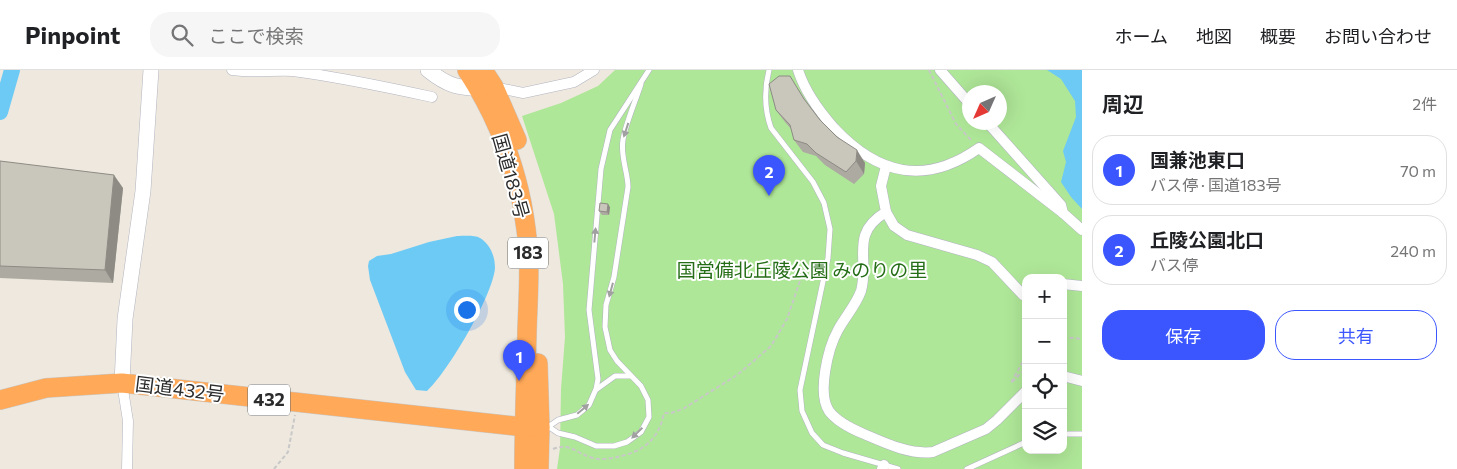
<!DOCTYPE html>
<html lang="ja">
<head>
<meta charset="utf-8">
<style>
	:root { --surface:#fff; --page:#f6f6f6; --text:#202124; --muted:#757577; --line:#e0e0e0; --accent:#3b56ff }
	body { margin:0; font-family:Commissioner,"Noto Sans JP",sans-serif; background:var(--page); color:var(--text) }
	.controls { position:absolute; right:15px; bottom:15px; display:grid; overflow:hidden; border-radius:10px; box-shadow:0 5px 20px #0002 }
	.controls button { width:45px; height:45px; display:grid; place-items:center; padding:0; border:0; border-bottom:1px solid var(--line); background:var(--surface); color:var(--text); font:25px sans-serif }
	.compass { position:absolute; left:962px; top:15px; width:45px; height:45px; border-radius:50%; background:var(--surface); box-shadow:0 5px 20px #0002; rotate:225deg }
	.you { position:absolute; left:466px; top:239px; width:18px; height:18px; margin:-12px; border:4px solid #fff; border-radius:50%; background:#1a73e8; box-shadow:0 0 0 8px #1a73e833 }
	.badge { display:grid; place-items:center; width:32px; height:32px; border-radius:50%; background:var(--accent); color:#fff; font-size:16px; font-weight:700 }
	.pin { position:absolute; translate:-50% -41px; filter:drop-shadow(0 1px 2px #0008) }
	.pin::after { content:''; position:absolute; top:26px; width:18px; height:15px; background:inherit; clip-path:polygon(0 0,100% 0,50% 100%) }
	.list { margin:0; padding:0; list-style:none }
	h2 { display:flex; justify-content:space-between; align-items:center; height:65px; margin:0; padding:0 20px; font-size:21px }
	h2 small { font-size:16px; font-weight:400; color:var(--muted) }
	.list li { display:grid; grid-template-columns:32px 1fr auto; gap:15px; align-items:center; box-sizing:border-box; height:70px; margin:0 10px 10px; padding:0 10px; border:1px solid var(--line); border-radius:20px }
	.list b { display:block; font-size:19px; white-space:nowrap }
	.list p { margin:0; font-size:16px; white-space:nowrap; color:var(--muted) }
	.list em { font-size:16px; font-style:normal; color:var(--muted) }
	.actions { display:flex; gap:10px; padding:15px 20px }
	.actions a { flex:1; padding:11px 0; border:1px solid var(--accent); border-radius:20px; text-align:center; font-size:18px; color:var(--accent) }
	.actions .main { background:var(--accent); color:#fff }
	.icon { flex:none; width:28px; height:28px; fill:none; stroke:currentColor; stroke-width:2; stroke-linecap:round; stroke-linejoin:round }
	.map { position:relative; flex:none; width:1082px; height:399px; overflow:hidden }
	header { display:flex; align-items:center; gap:30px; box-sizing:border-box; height:70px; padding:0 25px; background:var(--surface); border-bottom:1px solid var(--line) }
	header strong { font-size:24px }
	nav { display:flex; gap:28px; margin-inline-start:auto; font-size:18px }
	.search { width:350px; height:45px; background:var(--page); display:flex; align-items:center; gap:12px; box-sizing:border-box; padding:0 18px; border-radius:20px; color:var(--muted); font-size:19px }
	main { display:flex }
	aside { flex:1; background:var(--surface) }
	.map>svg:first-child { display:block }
</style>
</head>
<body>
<header>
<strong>Pinpoint</strong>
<div class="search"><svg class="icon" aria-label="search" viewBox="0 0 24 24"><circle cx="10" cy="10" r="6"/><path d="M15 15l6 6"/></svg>ここで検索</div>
<nav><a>ホーム</a><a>地図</a><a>概要</a><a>お問い合わせ</a></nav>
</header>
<main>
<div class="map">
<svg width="1082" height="399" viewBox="0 0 1082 399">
	<rect width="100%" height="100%" fill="#eee8de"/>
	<path fill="#afe798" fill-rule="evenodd" d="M615 0H1082V399H557L560 378 561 319 565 267 563 214 554 144 522 46 561 33 598 16ZM969 22H999V52H969ZM1026 208H1063V380H1026Z"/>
	<g fill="#6dcaf5">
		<path d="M1047 0H1082V139L1071 127 1061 112 1066 92 1063 81 1076 47 1075 31 1061 9Z"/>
		<path d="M457 166C464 166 475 165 480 168 490 174 495 186 495 198 493 225 448 302 427 321L416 320 405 302 370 210 368 196 369 191 377 186 391 184 429 172Z"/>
	</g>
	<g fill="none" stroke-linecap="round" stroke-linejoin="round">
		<path stroke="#6dcaf5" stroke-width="16" d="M0 42 12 0"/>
		<g stroke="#b2b4c0" stroke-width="6">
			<g id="lane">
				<path d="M769 0C764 20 764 38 771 58L813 112 824 133 830 159 828 188 800 320 802 341 812 363 823 375 843 383 898 399"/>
				<path d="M597 319 615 306H631"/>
				<path d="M548 357 558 350 577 345 589 335 596 319 598 309 589 240 601 99 610 60 649 0"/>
				<path d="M549 357 558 363 575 367 596 376H614L627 372 641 362 649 347 648 330 641 316 617 291 610 280 605 257 606 235 614 207 628 117C628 102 620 86 623 70 625 55 636 30 641 14"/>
				<path d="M1063 364H1082"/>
				<path d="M967 399 1026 372"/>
			</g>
		</g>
		<g stroke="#b2b4c0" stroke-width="11">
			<g id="street">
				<path d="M232 0C253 3 273 0 293 1 340 7 386 17 432 27"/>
				<path d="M798 0C805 22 819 41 834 58 878 105 925 116 979 78L1063 143"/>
				<path d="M940 0 969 33"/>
				<path d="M494 17 523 23 574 12 594 0"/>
				<path d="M987 52 1061 135 1063 143 1082 160"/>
				<path d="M886 96 881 116 886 142C849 164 870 189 861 221 856 235 845 247 838 260 828 278 817 323 829 341 837 352 852 359 864 364 885 373 910 385 933 382L986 359 997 350 1026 321"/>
				<path d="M886 142 894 156 907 165 977 185 992 192 1023 225H1026"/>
				<path d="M1063 214 1082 216"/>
				<path d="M1063 306 1082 311"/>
				<path d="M122 313 128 351 127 399"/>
				<path d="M882 399 884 395"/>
			</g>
		</g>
		<g stroke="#b2b4c0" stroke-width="16">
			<g id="secondary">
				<path d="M428 0C448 16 459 19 485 18"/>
				<path d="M122 313 125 249 143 121 151 0"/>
			</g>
		</g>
		<g stroke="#c8c8c8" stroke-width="20">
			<g id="highway">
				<path d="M467 0C498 48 519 102 526 159 531 193 528 227 527 262 526 308 524 353 524 399"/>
				<path d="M483 0 494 17 517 70"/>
				<path d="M538 293 540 357 539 399"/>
				<path d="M0 330 46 318 122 313 524 357H540"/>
			</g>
		</g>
		<g stroke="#c8c8c8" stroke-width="2" stroke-dasharray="4 2.5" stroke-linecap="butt">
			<path d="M929 0 956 54 972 71"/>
			<path d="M1063 267 1082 269"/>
			<path d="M1026 286 1011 313 1026 298"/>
			<path d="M553 379C570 372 577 384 593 388 599 390 605 389 612 388 640 383 658 373 664 343H671L683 339 737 305 763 283 771 276 787 249 801 208 807 198"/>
			<path d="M274 399 288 382 295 345"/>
		</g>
		<use href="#lane" stroke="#fff" stroke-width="5"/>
		<use href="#street" stroke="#fff" stroke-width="10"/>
		<use href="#secondary" stroke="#fff" stroke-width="15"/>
		<use href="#highway" stroke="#ffa959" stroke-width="19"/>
	</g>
	<g fill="#adaaa2">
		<path d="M798 19 808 35 820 50 865 93 864 104 854 114 825 95 816 86 803 82 794 70 792 60 785 52 776 40Z"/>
		<path d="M0 91 123 118 113 213 0 208Z"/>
		<path d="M610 137 609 145H602L599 141Z"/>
	</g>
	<g fill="#8d8b84">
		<path d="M857 80 865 93 864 104 856 91Z"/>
		<path d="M114 105 123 118 113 213 105 200Z"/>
		<path d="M608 134 610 137 609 145 607 142Z"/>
	</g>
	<g fill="#c9c6bc" stroke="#8d8b84">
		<path d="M779 6H790L804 29 820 50 837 67 857 80 856 91 846 102 816 83 807 74 794 70 790 55 776 40 769 14Z"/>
		<path d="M0 91 114 105 105 200 0 196Z"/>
		<path d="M600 133 608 134 607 142 599 141Z"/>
	</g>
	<defs><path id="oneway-solid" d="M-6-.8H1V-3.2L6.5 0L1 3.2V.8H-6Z" transform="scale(1.25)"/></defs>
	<g fill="#a0a0a0">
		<use href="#oneway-solid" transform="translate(626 60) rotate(108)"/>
		<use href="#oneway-solid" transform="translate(595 165) rotate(-85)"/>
		<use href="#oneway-solid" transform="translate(611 220) rotate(105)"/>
		<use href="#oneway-solid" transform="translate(583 339) rotate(-40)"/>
		<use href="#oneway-solid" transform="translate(637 363) rotate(136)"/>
	</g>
	<g text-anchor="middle" stroke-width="4" stroke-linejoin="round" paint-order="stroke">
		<g fill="#fff" stroke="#6b6b6b" stroke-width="1">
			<rect x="508" y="167.5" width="40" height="31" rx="4"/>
			<rect x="248" y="314.5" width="42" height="31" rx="4"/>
		</g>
		<g font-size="18" font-weight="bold" fill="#2c2c2c">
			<text x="528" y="189">183</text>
			<text x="269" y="336">432</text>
		</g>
		<g font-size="19" fill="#2c2c2c" stroke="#fff">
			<text transform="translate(511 106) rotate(74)" y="7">国道183号</text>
			<text transform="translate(180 319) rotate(7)" y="7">国道432号</text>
		</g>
		<g font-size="19" fill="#256e17" stroke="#fff">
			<text x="802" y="207">国営備北丘陵公園 みのりの里</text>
		</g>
	</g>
</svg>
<div class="controls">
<button>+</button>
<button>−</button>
<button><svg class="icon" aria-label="locate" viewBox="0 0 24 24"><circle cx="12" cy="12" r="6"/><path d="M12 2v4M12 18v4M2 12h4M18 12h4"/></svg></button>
<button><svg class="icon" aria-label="layers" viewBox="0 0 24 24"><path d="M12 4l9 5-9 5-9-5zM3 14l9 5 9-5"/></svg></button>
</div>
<svg class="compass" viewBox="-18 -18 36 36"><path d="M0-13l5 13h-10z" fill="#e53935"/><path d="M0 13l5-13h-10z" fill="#757577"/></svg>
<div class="you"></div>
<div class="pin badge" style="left:519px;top:311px">1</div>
<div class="pin badge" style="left:769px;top:126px">2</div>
</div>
<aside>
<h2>周辺<small>2件</small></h2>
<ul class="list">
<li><span class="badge">1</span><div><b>国兼池東口</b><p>バス停 · 国道183号</p></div><em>70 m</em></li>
<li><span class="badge">2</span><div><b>丘陵公園北口</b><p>バス停</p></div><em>240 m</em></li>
</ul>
<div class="actions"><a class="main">保存</a><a>共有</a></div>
</aside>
</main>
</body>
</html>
